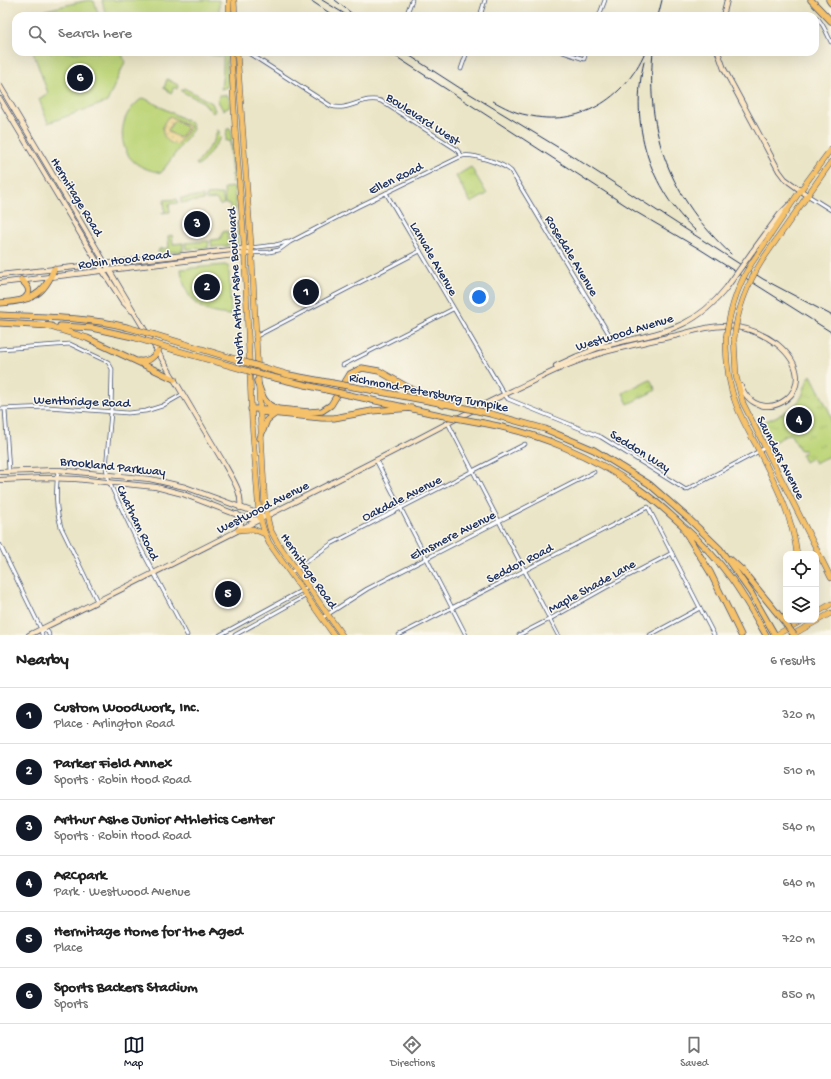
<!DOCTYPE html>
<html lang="en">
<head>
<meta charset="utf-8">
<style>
	:root { --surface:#fff; --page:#f2f2f2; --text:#222; --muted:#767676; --line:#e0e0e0; --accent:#111827 }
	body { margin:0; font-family:"Gochi Hand",sans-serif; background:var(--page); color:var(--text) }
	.controls { position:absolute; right:12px; bottom:12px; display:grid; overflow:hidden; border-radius:8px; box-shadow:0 4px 16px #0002 }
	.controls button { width:36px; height:36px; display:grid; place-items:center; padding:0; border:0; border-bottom:1px solid var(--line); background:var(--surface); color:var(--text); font:20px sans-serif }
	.you { position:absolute; left:479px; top:297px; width:14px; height:14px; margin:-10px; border:3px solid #fff; border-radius:50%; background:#1a73e8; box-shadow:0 0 0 6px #1a73e833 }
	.badge { display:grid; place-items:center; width:26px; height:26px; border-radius:50%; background:var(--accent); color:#fff; font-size:13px; font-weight:700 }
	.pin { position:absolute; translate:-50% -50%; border:2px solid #fff; box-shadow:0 1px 4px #0006 }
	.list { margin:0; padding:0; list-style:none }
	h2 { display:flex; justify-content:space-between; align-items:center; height:52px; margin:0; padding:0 16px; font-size:17px }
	h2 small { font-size:13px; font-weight:400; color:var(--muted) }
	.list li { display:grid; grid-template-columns:26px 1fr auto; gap:12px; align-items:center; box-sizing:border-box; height:56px; padding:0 16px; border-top:1px solid var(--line) }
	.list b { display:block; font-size:15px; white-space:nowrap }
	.list p { margin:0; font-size:13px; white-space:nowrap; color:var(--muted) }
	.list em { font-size:13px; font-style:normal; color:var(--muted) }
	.icon { flex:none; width:22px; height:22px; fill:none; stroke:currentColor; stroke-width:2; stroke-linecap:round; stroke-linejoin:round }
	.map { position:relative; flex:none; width:831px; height:635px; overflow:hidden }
	.search { position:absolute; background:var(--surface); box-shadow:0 4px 16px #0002; left:12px; right:12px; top:12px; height:44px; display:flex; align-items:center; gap:10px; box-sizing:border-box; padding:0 14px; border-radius:12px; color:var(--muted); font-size:15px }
	.sheet { height:388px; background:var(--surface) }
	nav { display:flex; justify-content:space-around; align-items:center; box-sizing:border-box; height:56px; border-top:1px solid var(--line); background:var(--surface); font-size:11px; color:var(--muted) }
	nav a { display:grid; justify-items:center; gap:2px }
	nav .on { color:var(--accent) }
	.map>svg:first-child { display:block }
</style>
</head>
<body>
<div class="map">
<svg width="831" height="635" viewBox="0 0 831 635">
	<defs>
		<pattern id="sand-dots" width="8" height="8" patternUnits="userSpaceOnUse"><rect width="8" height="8" fill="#eeda9e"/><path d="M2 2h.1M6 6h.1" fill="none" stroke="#ccbb8a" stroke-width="1.8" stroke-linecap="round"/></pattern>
		<pattern id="park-tufts" width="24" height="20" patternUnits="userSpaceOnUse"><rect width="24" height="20" fill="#bfd67b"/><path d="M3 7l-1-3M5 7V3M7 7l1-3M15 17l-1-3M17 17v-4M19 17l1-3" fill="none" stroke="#a4b86d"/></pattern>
	</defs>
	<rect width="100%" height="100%" fill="#fbf7ec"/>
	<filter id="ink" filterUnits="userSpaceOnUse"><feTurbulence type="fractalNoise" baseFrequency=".025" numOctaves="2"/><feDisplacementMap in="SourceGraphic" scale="8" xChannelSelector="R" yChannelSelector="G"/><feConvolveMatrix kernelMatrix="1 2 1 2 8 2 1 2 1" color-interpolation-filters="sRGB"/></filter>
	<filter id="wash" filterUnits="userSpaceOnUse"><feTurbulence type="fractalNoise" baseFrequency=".012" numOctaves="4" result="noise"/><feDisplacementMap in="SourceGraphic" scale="16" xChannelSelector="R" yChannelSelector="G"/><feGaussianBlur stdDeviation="0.9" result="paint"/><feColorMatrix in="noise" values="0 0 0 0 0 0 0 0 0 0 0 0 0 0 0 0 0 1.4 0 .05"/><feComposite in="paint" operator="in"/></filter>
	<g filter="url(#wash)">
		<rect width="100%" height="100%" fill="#ebe5c7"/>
		<g fill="#bfd67b" stroke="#6d826c">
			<path d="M88 0 94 1 99 16H35L46 10Z"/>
			<path d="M102 0H219V16H106Z"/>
			<path d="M33 52H117L122 54 125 62 107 102 48 123 39 99 48 93Z"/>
			<path d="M205 52H226L228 87 221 89 223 72V56L212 55Z"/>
			<path d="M167 79 178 85 177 89 174 87 171 93 164 88Z"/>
			<path d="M184 88 212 103 215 111 213 113 203 102 181 91Z"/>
			<path d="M219 95H227L229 98 230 107 223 110 218 101Z"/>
			<path d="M144 98 191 123 193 129 161 173C153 171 144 169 137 164 120 153 118 126 130 110 134 106 138 100 144 98Z"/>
			<path d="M227 129H231L234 182H232L230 141H226Z"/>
			<path d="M217 130 219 131V135L221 138 200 165H197L196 164 214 141Z"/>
			<path d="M234 187 236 209 230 210V204H225L224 188Z"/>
			<path d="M222 194 224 204 220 205 216 199 206 200V197L207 195Z"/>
			<path d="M203 196 204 200 181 203V198Z"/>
			<path d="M177 199 178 203 169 204 170 212 161 213 165 212 164 200Z"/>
			<path d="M237 224 238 244 230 245 229 231H232V225Z"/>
			<path d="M227 231 228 246 212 247 211 240 220 239 223 232Z"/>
			<path d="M172 235 173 244 183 243V251L158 253 159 249 169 248 168 236Z"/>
			<path d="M209 241 208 248 186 249 185 243Z"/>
			<path d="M225 265 229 267V271L231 315C199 313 185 301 181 269Z"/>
		</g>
		<path fill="url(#sand-dots)" stroke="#84847e" fill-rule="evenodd" d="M170 116 190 127 177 145C161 142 158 125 170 116ZM177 121 185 126 186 129 180 138 169 132 168 130 173 122Z"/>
		<g fill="url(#park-tufts)" stroke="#6d826c">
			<path d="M471 167 487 194 471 203 456 176Z"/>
			<path d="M811 375 831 415V455L815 463 812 458 805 462 801 454 806 452 804 450H800L791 435 789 434 768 445 757 425C770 419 794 411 801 398 805 391 805 382 811 375Z"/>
			<path d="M650 379 656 390 628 404 623 393Z"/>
		</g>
	</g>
	<g filter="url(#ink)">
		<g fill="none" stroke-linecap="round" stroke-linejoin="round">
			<g stroke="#3a4a6e" stroke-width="4.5">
				<g id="street">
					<path d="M406 16 412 0"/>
					<path d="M480 16 485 0"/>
					<path d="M599 16 605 0"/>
					<path d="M797 16C819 8 823 26 831 42"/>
					<path d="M247 52 331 106C349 112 363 95 381 101L456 149 462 156"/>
					<path d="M563 52 584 59 586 52"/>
					<path d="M461 69 467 52"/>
					<path d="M386 193 504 394 508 399 601 437 686 490 765 448"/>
					<path d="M807 195 831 210"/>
					<path d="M250 248 275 245 288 242"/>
					<path d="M251 253 269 252 279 250 290 242 357 207 462 156C472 153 504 164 511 171L615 344"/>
					<path d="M255 337 420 251"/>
					<path d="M0 349 70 344 108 362 112 369 111 412 106 468 109 482 138 543 187 635"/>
					<path d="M343 365 453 309"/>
					<path d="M0 409 48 407 128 413 146 411 162 406 183 394"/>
					<path d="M5 409 9 471"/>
					<path d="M448 423 558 635"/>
					<path d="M376 460 466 635"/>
					<path d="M58 470C56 490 55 508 61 527L97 601"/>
					<path d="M0 545 41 629 42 635"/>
					<path d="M290 573 331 544 525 444"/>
					<path d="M322 618 367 589 594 472"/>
					<path d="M41 629 48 632 49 635"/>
					<path d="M220 635 308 587"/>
					<path d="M235 635 307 595"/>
					<path d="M399 635 648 507 714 635"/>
					<path d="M519 635 550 619 605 588 672 553"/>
					<path d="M650 635 700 608"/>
				</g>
			</g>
			<g stroke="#3a4a6e" stroke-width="6">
				<g id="secondary">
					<path d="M723 16 727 0"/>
					<path d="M718 52 724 69 779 171 785 179 807 195"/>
					<path d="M0 86 225 465C232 478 243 493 240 508"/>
					<path d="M0 99 99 265 123 302 132 311"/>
					<path d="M752 252 780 214 789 205"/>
					<path d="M0 275 250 248"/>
					<path d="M0 283 251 253"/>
					<path d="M591 348 611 338"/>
					<path d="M556 366C570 359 584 353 598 348 652 332 689 336 727 287"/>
					<path d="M0 472 58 470 150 479 185 487 262 515"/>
					<path d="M0 480 46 478 76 479 156 487 183 494 248 519H256"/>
					<path d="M237 514 241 524 239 529"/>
					<path d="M29 635C154 574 278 510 402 447 439 428 475 408 512 391 544 376 574 360 608 351 631 345 655 340 678 335 693 331 709 326 724 326 744 326 762 333 777 344 831 388 760 433 741 386"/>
				</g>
			</g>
			<g stroke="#3a4a6e" stroke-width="6">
				<g id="primary">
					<path d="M229 0V16"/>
					<path d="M234 0 235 16"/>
					<path d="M231 52 235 127 244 242 252 422 259 514 264 531 269 543 334 635"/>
					<path d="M237 52 252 259 265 508 270 529 277 542 342 635"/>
					<path d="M757 255 800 191 831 149"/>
					<path d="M763 259 831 162"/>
					<path d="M726 338C726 361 728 383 736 404 741 418 748 430 755 443 773 479 792 513 797 554"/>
					<path d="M734 339 736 376 743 403 831 578"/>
					<path d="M238 530 253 529 265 534"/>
					<path d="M816 613 831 604"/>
					<path d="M776 635 803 620"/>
					<path d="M792 635 831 613"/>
				</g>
			</g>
			<g stroke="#3a4a6e" stroke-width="7">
				<g id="highway">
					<path d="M811 0 831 21"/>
					<path d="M829 0 831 3"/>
					<path d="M21 280C30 287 32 294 22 300"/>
					<path d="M0 303C28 301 43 298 54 269"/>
					<path d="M0 315C42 317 85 317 126 327"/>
					<path d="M0 323 51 326"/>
					<path d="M48 326 87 338 174 379"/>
					<path d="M60 326 92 328 133 337"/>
					<path d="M155 335 241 361"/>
					<path d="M175 350 242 369"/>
					<path d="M139 361C148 362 153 358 158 351"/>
					<path d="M265 368 289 375 332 383"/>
					<path d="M267 376 327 390"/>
					<path d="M257 381C261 392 263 404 276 408"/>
					<path d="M354 387 461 407"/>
					<path d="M349 395 440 415"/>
					<path d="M251 409H278L309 412 322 411 331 405 350 374 362 368 379 371 416 392 443 405"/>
					<path d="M260 412 322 418H334L372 411 412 408"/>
					<path d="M491 414 545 429 594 450 649 484 689 519 720 549 751 593 775 635"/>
					<path d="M483 423C538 433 594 456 639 489 655 500 669 513 683 526 701 542 717 559 731 578 744 596 755 616 766 635"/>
					<path d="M260 438 267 420 276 413"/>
					<path d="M684 530 710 572 741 635"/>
					<path d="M730 559 742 570 782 619"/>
				</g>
			</g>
			<use href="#street" stroke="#fff" stroke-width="3"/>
			<use href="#secondary" stroke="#fbe6c4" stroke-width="4.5"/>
			<use href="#primary" stroke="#f5c16b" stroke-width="5"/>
			<use href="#highway" stroke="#f5c16b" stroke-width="5.5"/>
			<g stroke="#1b2f5e" stroke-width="1">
				<path d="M310 0 334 16"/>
				<path d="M322 0 348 16"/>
				<path d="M335 0 355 16"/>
				<path d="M658 16 662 0"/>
				<path d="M389 52 636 212 698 248 831 332"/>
				<path d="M404 52 466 92"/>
				<path d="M653 52C645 133 671 199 731 254"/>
				<path d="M644 62C629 123 649 189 696 231"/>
				<path d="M462 89 569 154 763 279 831 315"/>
				<path d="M493 101C504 107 515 113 527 115 578 128 625 99 645 52"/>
			</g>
			<g stroke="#3a4a6e" stroke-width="6" stroke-linecap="butt">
				<path id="secondary-bridge" d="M727 287 752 252"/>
			</g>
			<g stroke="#3a4a6e" stroke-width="6" stroke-linecap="butt">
				<g id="primary-bridge">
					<path d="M726 338C730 307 739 280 757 255"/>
					<path d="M734 339C737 309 747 284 763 259"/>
				</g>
			</g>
			<g stroke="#3a4a6e" stroke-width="7" stroke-linecap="butt">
				<g id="highway-bridge">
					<path d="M126 327 155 335"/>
					<path d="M133 337 175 350"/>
					<path d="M241 361 265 368"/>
					<path d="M242 369 267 376"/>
					<path d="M332 383 354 387"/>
					<path d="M327 390 349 395"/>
					<path d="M461 407 491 414"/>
					<path d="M440 415 483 423"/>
					<path d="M782 619 794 635"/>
				</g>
			</g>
			<use href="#secondary-bridge" stroke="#fbe6c4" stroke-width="4.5"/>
			<use href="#primary-bridge" stroke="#f5c16b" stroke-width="5"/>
			<use href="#highway-bridge" stroke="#f5c16b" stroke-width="5.5"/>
		</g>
	</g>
	<g text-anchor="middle" stroke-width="3" stroke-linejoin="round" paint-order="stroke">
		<g font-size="13" fill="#1b2f5e" stroke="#fbf7ec">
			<text transform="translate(424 118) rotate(33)" y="5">Boulevard West</text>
			<text transform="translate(395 177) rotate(-26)" y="5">Ellen Road</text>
			<text transform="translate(78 196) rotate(59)" y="5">Hermitage Road</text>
			<text transform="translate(573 255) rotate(59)" y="5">Rosedale Avenue</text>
			<text transform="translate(124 258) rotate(-7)" y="5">Robin Hood Road</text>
			<text transform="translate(435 258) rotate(60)" y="5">Lanvale Avenue</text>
			<text transform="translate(234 286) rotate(-93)" y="5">North Arthur Ashe Boulevard</text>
			<text transform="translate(624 331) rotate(-17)" y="5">Westwood Avenue</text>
			<text transform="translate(429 391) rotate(11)" y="5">Richmond-Petersburg Turnpike</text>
			<text transform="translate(82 400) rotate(2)" y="5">Wentbridge Road</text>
			<text transform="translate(641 450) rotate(32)" y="5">Seddon Way</text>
			<text transform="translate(782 457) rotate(63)" y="5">Saunders Avenue</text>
			<text transform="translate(113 465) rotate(6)" y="5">Brookland Parkway</text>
			<text transform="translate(401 497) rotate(-27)" y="5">Oakdale Avenue</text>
			<text transform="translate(262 506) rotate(-27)" y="5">Westwood Avenue</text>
			<text transform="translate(139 522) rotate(64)" y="5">Chatham Road</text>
			<text transform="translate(452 534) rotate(-27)" y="5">Elmsmere Avenue</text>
			<text transform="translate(519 562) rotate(-27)" y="5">Seddon Road</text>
			<text transform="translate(310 570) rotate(55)" y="5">Hermitage Road</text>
			<text transform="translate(591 585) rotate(-29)" y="5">Maple Shade Lane</text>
		</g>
	</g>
</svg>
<div class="controls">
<button><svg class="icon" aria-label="locate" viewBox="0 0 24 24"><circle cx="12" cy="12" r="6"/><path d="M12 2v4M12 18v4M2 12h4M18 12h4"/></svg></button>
<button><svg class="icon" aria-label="layers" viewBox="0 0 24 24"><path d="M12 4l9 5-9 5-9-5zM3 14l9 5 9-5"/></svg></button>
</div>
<div class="you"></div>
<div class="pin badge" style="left:306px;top:292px">1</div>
<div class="pin badge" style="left:207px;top:287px">2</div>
<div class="pin badge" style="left:197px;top:224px">3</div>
<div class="pin badge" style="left:799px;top:420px">4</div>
<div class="pin badge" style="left:228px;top:594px">5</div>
<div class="pin badge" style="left:80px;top:78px">6</div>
<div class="search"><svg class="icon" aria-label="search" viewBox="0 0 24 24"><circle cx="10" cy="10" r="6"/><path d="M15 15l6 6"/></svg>Search here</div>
</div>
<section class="sheet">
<h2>Nearby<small>6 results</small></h2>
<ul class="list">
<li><span class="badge">1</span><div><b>Custom Woodwork, Inc.</b><p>Place · Arlington Road</p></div><em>320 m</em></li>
<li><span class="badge">2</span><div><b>Parker Field Annex</b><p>Sports · Robin Hood Road</p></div><em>510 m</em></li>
<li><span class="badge">3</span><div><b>Arthur Ashe Junior Athletics Center</b><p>Sports · Robin Hood Road</p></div><em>540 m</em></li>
<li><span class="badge">4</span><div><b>ARCpark</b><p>Park · Westwood Avenue</p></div><em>640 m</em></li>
<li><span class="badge">5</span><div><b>Hermitage Home for the Aged</b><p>Place</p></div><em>720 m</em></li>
<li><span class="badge">6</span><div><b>Sports Backers Stadium</b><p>Sports</p></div><em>850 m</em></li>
</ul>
</section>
<nav>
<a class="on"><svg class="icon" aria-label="map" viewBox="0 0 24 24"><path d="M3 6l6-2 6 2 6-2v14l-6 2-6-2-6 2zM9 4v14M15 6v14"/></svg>Map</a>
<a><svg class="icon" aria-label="directions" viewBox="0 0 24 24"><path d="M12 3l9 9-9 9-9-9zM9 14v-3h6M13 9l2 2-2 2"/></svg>Directions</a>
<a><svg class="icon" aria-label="saved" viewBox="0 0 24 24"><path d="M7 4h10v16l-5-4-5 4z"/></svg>Saved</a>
</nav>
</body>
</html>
